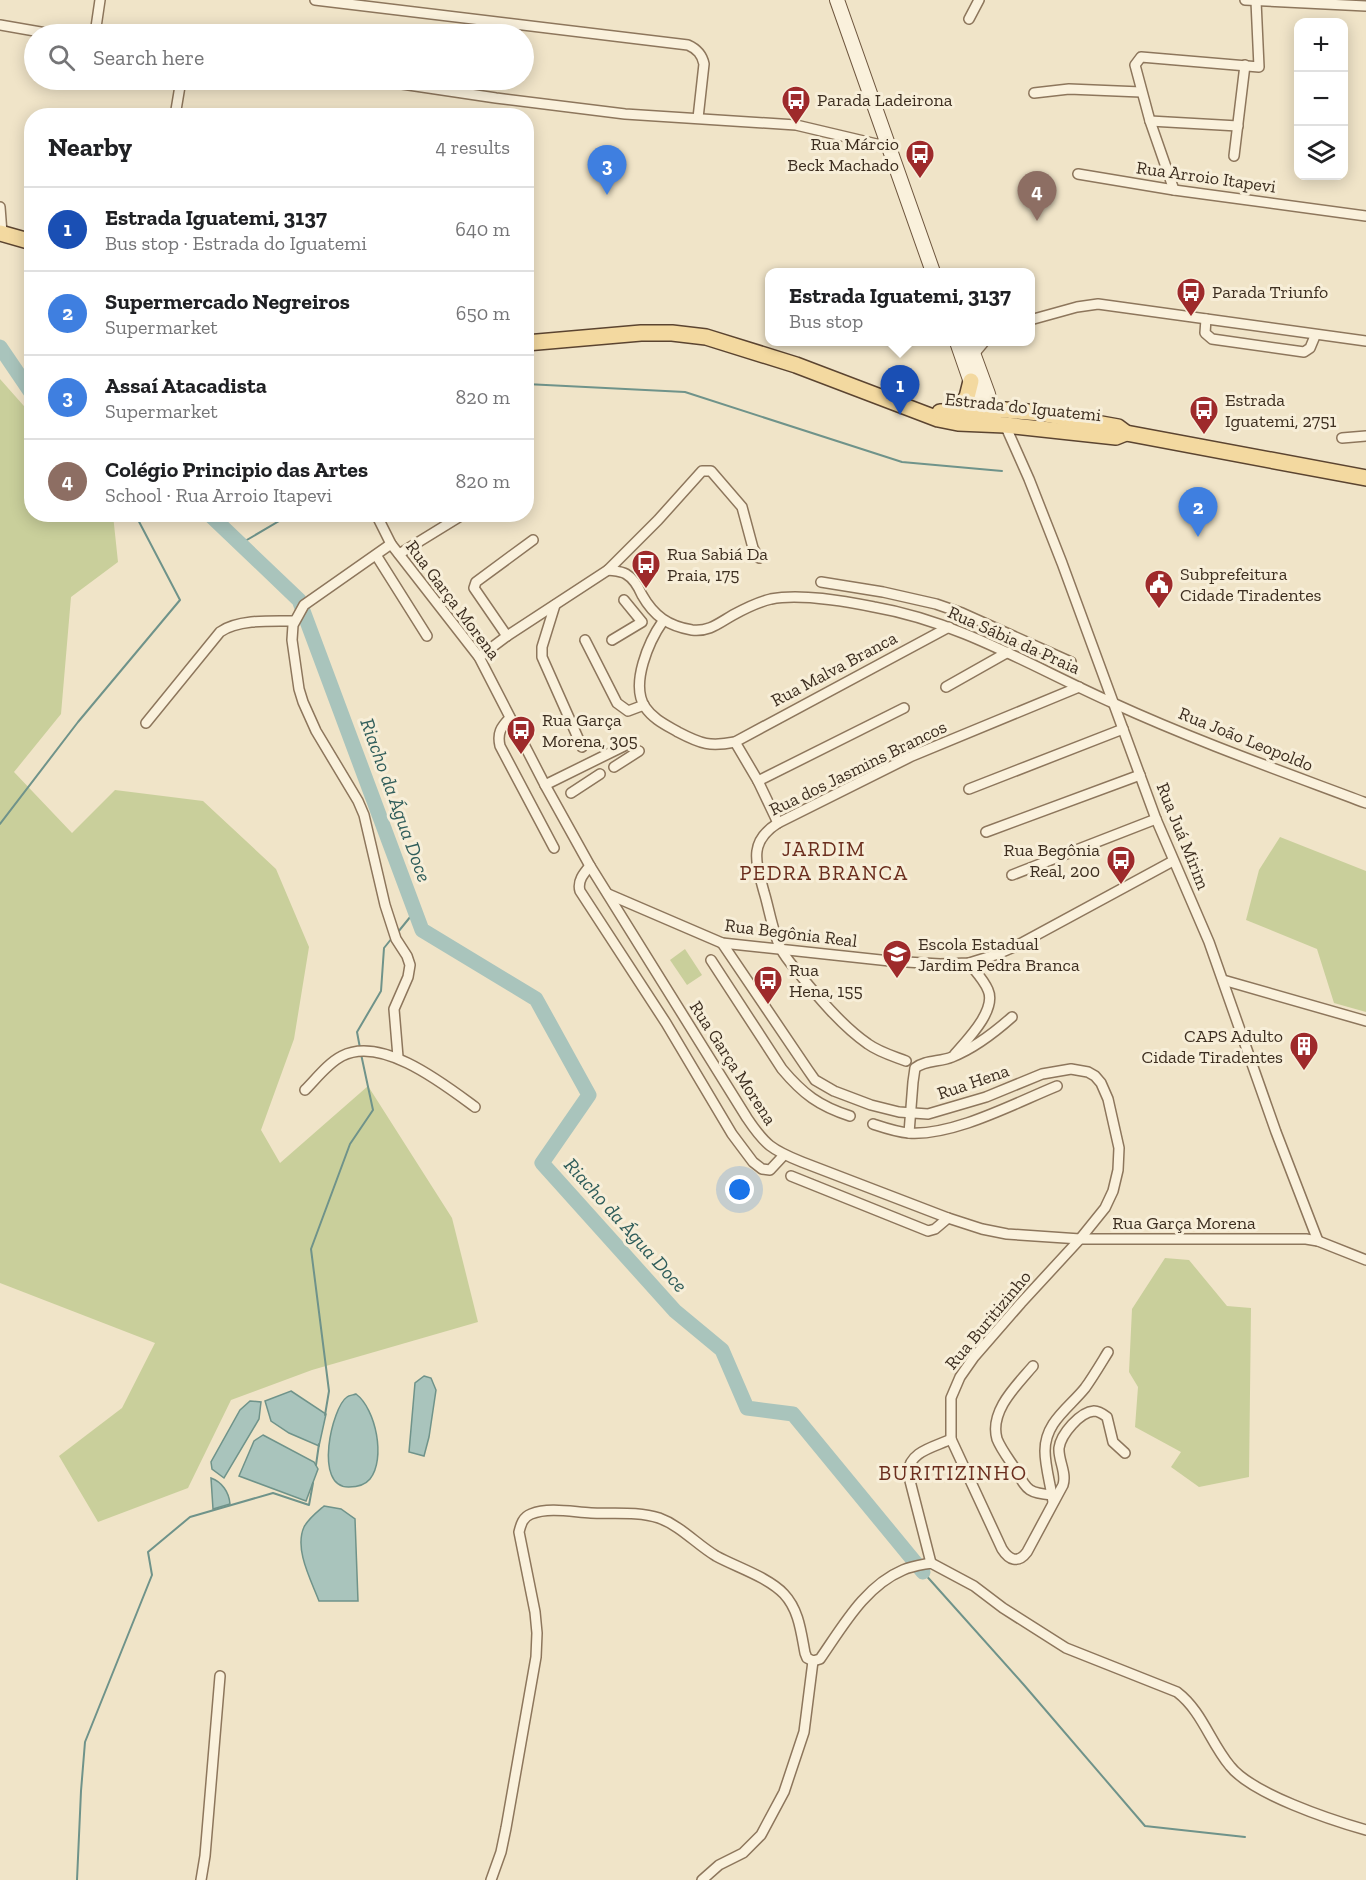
<!DOCTYPE html>
<html lang="en">
<head>
<meta charset="utf-8">
<style>
	:root { --surface:#fff; --page:#f2f2f2; --text:#202124; --muted:#757577; --line:#e0e0e0; --accent:#b45309 }
	body { margin:0; font-family:"Zilla Slab",serif; background:var(--page); color:var(--text) }
	.controls { position:absolute; right:18px; top:18px; display:grid; overflow:hidden; border-radius:12px; box-shadow:0 3px 15px #0003 }
	.controls button { width:54px; height:54px; display:grid; place-items:center; padding:0; border:0; border-bottom:2px solid var(--line); background:var(--surface); color:var(--text); font:30px sans-serif }
	.you { position:absolute; left:740px; top:1190px; width:21px; height:21px; margin:-15px; border:4px solid #fff; border-radius:50%; background:#1a73e8; box-shadow:0 0 0 9px #1a73e833 }
	.badge { display:grid; place-items:center; width:39px; height:39px; border-radius:50%; background:var(--accent); color:#fff; font-size:20px; font-weight:700 }
	.pin { position:absolute; translate:-50% -50px; filter:drop-shadow(0 2px 3px #0008) }
	.pin::after { content:''; position:absolute; top:32px; width:21px; height:18px; background:inherit; clip-path:polygon(0 0,100% 0,50% 100%) }
	.popup { position:absolute; left:765px; top:268px; width:270px; height:78px; box-sizing:border-box; display:grid; place-content:center; border-radius:12px; background:var(--surface); filter:drop-shadow(0 2px 4px #0005); font-size:20px; white-space:nowrap; color:var(--muted) }
	.popup b { font-size:22px; color:var(--text) }
	.popup::after { content:''; position:absolute; left:50%; top:100%; margin-left:-12px; border:12px solid transparent; border-top-color:var(--surface) }
	.list { margin:0; padding:0; list-style:none }
	h2 { display:flex; justify-content:space-between; align-items:center; height:78px; margin:0; padding:0 24px; font-size:26px }
	h2 small { font-size:20px; font-weight:400; color:var(--muted) }
	.list li { display:grid; grid-template-columns:39px 1fr auto; gap:18px; align-items:center; box-sizing:border-box; height:84px; padding:0 24px; border-top:2px solid var(--line) }
	.list b { display:block; font-size:22px; white-space:nowrap }
	.list p { margin:0; font-size:20px; white-space:nowrap; color:var(--muted) }
	.list em { font-size:20px; font-style:normal; color:var(--muted) }
	.icon { flex:none; width:33px; height:33px; fill:none; stroke:currentColor; stroke-width:2; stroke-linecap:round; stroke-linejoin:round }
	.map { position:relative; flex:none; width:1366px; height:1880px; overflow:hidden }
	.search { position:absolute; background:var(--surface); box-shadow:0 3px 15px #0003; left:24px; top:24px; width:510px; height:66px; display:flex; align-items:center; gap:15px; box-sizing:border-box; padding:0 21px; border-radius:33px; color:var(--muted); font-size:22px }
	.panel { position:absolute; background:var(--surface); box-shadow:0 3px 15px #0003; left:24px; top:108px; width:510px; height:414px; border-radius:24px }
	.map>svg:first-child { display:block }
</style>
</head>
<body>
<div class="map">
<svg width="1366" height="1880" viewBox="0 0 1366 1880">
	<rect width="100%" height="100%" fill="#f0e4c8"/>
	<g fill="#c9cf9b">
		<path d="M0 379 31 414 32 514 113 515 118 562 71 597 61 714 14 772 72 833 115 790 203 801 276 869 309 947 294 1039 261 1130 280 1163 368 1086 452 1218 478 1322 312 1370 231 1400 188 1488 98 1522 59 1456 122 1408 155 1343 0 1283Z"/>
		<path d="M1280 837 1366 871V1012L1334 1003 1317 949 1246 920 1259 870Z"/>
		<path d="M685 949 702 975 687 985 670 960Z"/>
		<path d="M1165 1258 1189 1260 1227 1306 1251 1308 1249 1477 1199 1487 1171 1467 1181 1452 1135 1427 1138 1387 1129 1372 1132 1309Z"/>
	</g>
	<g fill="#a9c4bc" stroke="#6f938a" stroke-width="1.5">
		<path d="M424 1376 431 1378 436 1390 429 1437 424 1456 409 1452 415 1383Z"/>
		<path d="M291 1391 326 1414 319 1446 289 1433 271 1421 265 1401Z"/>
		<path d="M356 1394C376 1409 386 1459 370 1479 365 1485 357 1487 349 1487 313 1488 332 1407 347 1397 349 1395 354 1395 356 1394Z"/>
		<path d="M250 1401 261 1402 259 1419 224 1478 212 1469 211 1462 240 1410Z"/>
		<path d="M263 1435 314 1462 318 1469 306 1501 239 1476 254 1441Z"/>
		<path d="M211 1478C222 1482 229 1492 230 1504L213 1509Z"/>
		<path d="M324 1506 341 1509 355 1519 358 1601H319C311 1580 294 1549 304 1527 308 1519 317 1512 324 1506Z"/>
	</g>
	<g fill="none" stroke-linecap="round" stroke-linejoin="round">
		<g stroke="#6f938a" stroke-width="2">
			<path d="M526 384 685 392 902 462 1002 471"/>
			<path d="M240 544 291 514"/>
			<path d="M0 824 78 722 180 600 135 514"/>
			<path d="M398 932 415 911"/>
			<path d="M360 1048 357 1032 381 991 384 948 392 938"/>
			<path d="M325 1415 329 1391 311 1249 350 1144 373 1110 361 1054"/>
			<path d="M316 1465 319 1444"/>
			<path d="M923 1572 1024 1685 1145 1826 1245 1837"/>
			<path d="M77 1880 81 1791 85 1742 152 1575 148 1552 190 1517 273 1493 309 1505 313 1483"/>
		</g>
		<g stroke="#a9c4bc" stroke-width="15">
			<path d="M0 347 32 394"/>
			<path d="M209 514 299 600 422 930 536 999 589 1095 542 1163 675 1311 722 1350 747 1408 793 1414 923 1572"/>
		</g>
		<g stroke="#8d765c" stroke-width="12">
			<g id="street">
				<path d="M315 0 688 45C697 49 702 54 704 64L698 118"/>
				<path d="M1245 0 1366 6"/>
				<path d="M969 19 979 0"/>
				<path d="M0 25 52 34"/>
				<path d="M95 34 100 0"/>
				<path d="M375 80 496 98 625 114 796 125 889 147"/>
				<path d="M1034 93 1069 89 1141 92"/>
				<path d="M175 116 181 80"/>
				<path d="M1150 121 1238 126"/>
				<path d="M1234 156 1245 65"/>
				<path d="M1078 174 1174 190 1366 216"/>
				<path d="M1174 190 1150 121 1135 65 1141 57 1259 67 1256 1"/>
				<path d="M0 207 2 233"/>
				<path d="M1206 319 1205 333 1212 339 1304 352 1310 348 1315 336"/>
				<path d="M1030 320 1077 307 1098 304 1366 341"/>
				<path d="M974 354 984 342"/>
				<path d="M1005 425 1029 479 1062 563 1156 819 1209 942 1276 1132 1318 1241"/>
				<path d="M1342 438 1366 436"/>
				<path d="M376 514 391 544 479 657 545 785 590 866 747 1118C765 1145 772 1150 802 1162L948 1218 982 1229 1007 1234 1080 1239H1306L1318 1241 1366 1260"/>
				<path d="M391 544 304 605 293 625 292 640 299 689 303 702 316 731 358 801 364 815 385 905 396 939 407 956 410 965 408 977 394 1009 398 1057"/>
				<path d="M399 554 464 514"/>
				<path d="M376 555 427 636"/>
				<path d="M608 570C614 571 621 571 626 574 633 578 639 588 642 595 654 616 668 626 692 630 709 632 719 623 733 615 744 609 758 602 771 599 800 593 844 601 874 607 961 622 1034 668 1113 703 1196 741 1281 771 1366 803"/>
				<path d="M821 582 883 592 936 604 962 613 1071 662"/>
				<path d="M555 605 542 647V657L582 747"/>
				<path d="M663 621C649 641 630 684 645 707 653 719 666 725 678 732 701 744 710 747 735 742L949 627"/>
				<path d="M507 636 474 588 476 582 533 540"/>
				<path d="M585 640 617 703 628 711 644 705"/>
				<path d="M612 640 642 622 624 600"/>
				<path d="M479 657 507 636 608 570 658 520 702 471H711L742 507 753 548 759 558"/>
				<path d="M946 687 1008 652"/>
				<path d="M510 718C501 727 497 733 500 746L554 848"/>
				<path d="M146 723 220 632C238 619 273 621 294 621"/>
				<path d="M735 742 758 781 778 823"/>
				<path d="M614 767 639 751"/>
				<path d="M758 781 904 708"/>
				<path d="M545 785 624 746"/>
				<path d="M969 789 1123 729"/>
				<path d="M571 793 600 774"/>
				<path d="M986 832 1140 775"/>
				<path d="M590 866C584 873 577 881 580 891L666 1023 732 1134 753 1162 762 1169 770 1170 784 1155"/>
				<path d="M1012 875 1156 819"/>
				<path d="M608 894 722 943 890 961 940 964 969 963 995 955 1016 946 1173 861"/>
				<path d="M722 943 808 1070 815 1080 834 1091 871 1105 899 1112 928 1114 986 1097 1042 1074 1071 1069 1088 1072 1095 1076 1101 1083 1108 1099 1119 1148 1118 1170 1113 1191 1105 1208 1080 1239 1021 1303 974 1357 960 1377 951 1398V1439L1002 1549C1009 1560 1018 1564 1027 1552L1063 1485C1067 1473 1058 1460 1059 1448 1061 1434 1080 1412 1094 1411 1099 1411 1103 1414 1107 1417L1113 1442 1125 1453"/>
				<path d="M711 960 782 1069C803 1094 819 1106 850 1116"/>
				<path d="M1223 980 1366 1021"/>
				<path d="M955 1054C967 1040 997 1010 988 990 984 980 975 971 969 963"/>
				<path d="M906 1061C893 1056 879 1052 868 1044 842 1026 817 996 797 971 792 965 785 957 781 949 773 934 769 908 764 892 756 862 748 842 778 823L912 756 1079 687"/>
				<path d="M305 1090C316 1079 328 1063 342 1056 382 1035 445 1085 475 1107"/>
				<path d="M873 1124C885 1128 896 1132 909 1133 954 1136 1015 1103 1057 1086"/>
				<path d="M909 1133 913 1082 915 1068C925 1060 940 1062 952 1057 975 1048 994 1033 1012 1017"/>
				<path d="M791 1176 928 1231 935 1229 948 1218"/>
				<path d="M1033 1366C1017 1385 989 1411 997 1439 1001 1449 1008 1458 1014 1467 1027 1489 1026 1493 1052 1495"/>
				<path d="M1053 1502C1051 1486 1045 1467 1045 1451 1045 1422 1069 1408 1085 1388 1093 1377 1100 1365 1108 1352"/>
				<path d="M931 1563 908 1473C909 1451 935 1447 951 1439"/>
				<path d="M201 1880 205 1856 220 1676"/>
				<path d="M491 1880 501 1852 506 1828 536 1657 537 1633 535 1612 519 1532C521 1524 523 1517 531 1514 549 1507 572 1512 591 1513 613 1514 638 1511 659 1518 681 1526 696 1544 716 1556 736 1567 768 1577 784 1594 799 1610 801 1632 805 1653L807 1658 813 1661 820 1659C843 1626 865 1586 903 1570 912 1566 921 1565 931 1563L974 1586 1003 1608 1066 1648 1177 1692C1202 1711 1210 1742 1230 1766 1252 1794 1331 1820 1366 1830"/>
				<path d="M702 1880 719 1865 743 1853 761 1835 784 1792 804 1732 813 1661"/>
			</g>
		</g>
		<g stroke="#6f573f" stroke-width="16">
			<g id="secondary">
				<path d="M837 0 933 272"/>
				<path d="M957 342 976 397 980 420"/>
				<path d="M969 342 988 394 994 419"/>
			</g>
		</g>
		<g stroke="#5b4430" stroke-width="18">
			<g id="primary">
				<path d="M0 233 32 242"/>
				<path d="M526 343 641 333H672L706 337 796 365 938 419 958 423 1005 425 1116 437 1126 433"/>
				<path d="M940 412 1005 410 1040 413 1118 427 1126 433 1366 478"/>
				<path d="M955 412 967 397 971 381"/>
			</g>
		</g>
		<use href="#street" stroke="#faf1dc" stroke-width="9"/>
		<use href="#secondary" stroke="#faf1dc" stroke-width="14"/>
		<use href="#primary" stroke="#f3d9a0" stroke-width="15"/>
	</g>
	<defs>
		<g id="bus-pin" transform="scale(1.5)"><path d="M0 17L-7.5 6A9.5 9.5 0 1 1 7.5 6Z" fill="#9e2a2b" stroke="#f7eed8"/><path d="M-5-6H5V4H4V6H2V4H-2V6H-4V4H-5ZM-3.5-4V0h7V-4ZM-3.5 1.2v1.5H-2V1.2ZM2 1.2v1.5H3.5V1.2Z" fill="#fff"/></g>
		<g id="civic-pin" transform="scale(1.5)"><path d="M0 17L-7.5 6A9.5 9.5 0 1 1 7.5 6Z" fill="#9e2a2b" stroke="#f7eed8"/><path d="M-.6-6.5H3V-4.5H.6V-3L4-1V1h2V6H-6V1h2V-1L-.6-3ZM-1.2 2.5V6h2.4V2.5Z" fill="#fff"/></g>
		<g id="school-pin" transform="scale(1.5)"><path d="M0 17L-7.5 6A9.5 9.5 0 1 1 7.5 6Z" fill="#9e2a2b" stroke="#f7eed8"/><path d="M0-5L7-2L0 1L-7-2ZM-4 1L0 2.5L4 1V4Q0 6-4 4Z" fill="#fff"/></g>
		<g id="building-pin" transform="scale(1.5)"><path d="M0 17L-7.5 6A9.5 9.5 0 1 1 7.5 6Z" fill="#9e2a2b" stroke="#f7eed8"/><path d="M-4-6H4V6H1V3H-1V6H-4ZM-2.5-4.3h1.7v1.8h-1.7ZM.8-4.3h1.7v1.8H.8ZM-2.5-1h1.7V.8h-1.7ZM.8-1h1.7V.8H.8Z" fill="#fff"/></g>
	</defs>
	<g fill-rule="evenodd">
		<use href="#bus-pin" x="796" y="100"/>
		<use href="#bus-pin" x="920" y="154"/>
		<use href="#bus-pin" x="1191" y="292"/>
		<use href="#bus-pin" x="1204" y="410"/>
		<use href="#bus-pin" x="646" y="564"/>
		<use href="#civic-pin" x="1159" y="584"/>
		<use href="#bus-pin" x="521" y="730"/>
		<use href="#bus-pin" x="1121" y="860"/>
		<use href="#school-pin" x="897" y="954"/>
		<use href="#bus-pin" x="768" y="980"/>
		<use href="#building-pin" x="1304" y="1046"/>
	</g>
	<g text-anchor="middle" stroke-width="6" stroke-linejoin="round" paint-order="stroke">
		<g font-size="18" fill="#3d2e20" stroke="#f7eed8" text-anchor="start">
			<text x="817" y="106">Parada Ladeirona</text>
			<text x="899" y="150" text-anchor="end">Rua Márcio<tspan x="899" dy="21">Beck Machado</tspan></text>
			<text x="1212" y="298">Parada Triunfo</text>
			<text x="1225" y="406">Estrada<tspan x="1225" dy="21">Iguatemi, 2751</tspan></text>
			<text x="667" y="560">Rua Sabiá Da<tspan x="667" dy="21">Praia, 175</tspan></text>
			<text x="1180" y="580">Subprefeitura<tspan x="1180" dy="21">Cidade Tiradentes</tspan></text>
			<text x="542" y="726">Rua Garça<tspan x="542" dy="21">Morena, 305</tspan></text>
			<text x="1100" y="856" text-anchor="end">Rua Begônia<tspan x="1100" dy="21">Real, 200</tspan></text>
			<text x="918" y="950">Escola Estadual<tspan x="918" dy="21">Jardim Pedra Branca</tspan></text>
			<text x="789" y="976">Rua<tspan x="789" dy="21">Hena, 155</tspan></text>
			<text x="1283" y="1042" text-anchor="end">CAPS Adulto<tspan x="1283" dy="21">Cidade Tiradentes</tspan></text>
		</g>
		<g font-size="18" fill="#3d2e20" stroke="#f7eed8">
			<text transform="translate(1206 177) rotate(8)" y="6">Rua Arroio Itapevi</text>
			<text transform="translate(1023 407) rotate(6)" y="6">Estrada do Iguatemi</text>
			<text transform="translate(453 600) rotate(53)" y="6">Rua Garça Morena</text>
			<text transform="translate(1014 640) rotate(24)" y="6">Rua Sábia da Praia</text>
			<text transform="translate(834 669) rotate(-28)" y="6">Rua Malva Branca</text>
			<text transform="translate(1246 739) rotate(22)" y="6">Rua João Leopoldo</text>
			<text transform="translate(858 768) rotate(-26)" y="6">Rua dos Jasmins Brancos</text>
			<text transform="translate(1183 836) rotate(68)" y="6">Rua Juá Mirim</text>
			<text transform="translate(791 933) rotate(7)" y="6">Rua Begônia Real</text>
			<text transform="translate(733 1063) rotate(57)" y="6">Rua Garça Morena</text>
			<text transform="translate(973 1082) rotate(-19)" y="6">Rua Hena</text>
			<text x="1184" y="1229">Rua Garça Morena</text>
			<text transform="translate(988 1320) rotate(-50)" y="6">Rua Buritizinho</text>
		</g>
		<g font-size="20" font-style="italic" fill="#2f5d5a" stroke="#f7eed8">
			<text transform="translate(396 800) rotate(70)" y="7">Riacho da Água Doce</text>
			<text transform="translate(626 1225) rotate(48)" y="7">Riacho da Água Doce</text>
		</g>
		<g font-size="21" letter-spacing="1.5" fill="#6b2e1e" stroke="#f7eed8">
			<text x="824" y="856">JARDIM<tspan x="824" dy="24">PEDRA BRANCA</tspan></text>
			<text x="953" y="1480">BURITIZINHO</text>
		</g>
	</g>
</svg>
<div class="controls">
<button>+</button>
<button>−</button>
<button><svg class="icon" aria-label="layers" viewBox="0 0 24 24"><path d="M12 4l9 5-9 5-9-5zM3 14l9 5 9-5"/></svg></button>
</div>
<div class="you"></div>
<div class="pin badge" style="left:900px;top:415px;background:#1a4fb4">1</div>
<div class="popup"><b>Estrada Iguatemi, 3137</b>Bus stop</div>
<div class="pin badge" style="left:1198px;top:537px;background:#3f7fe0">2</div>
<div class="pin badge" style="left:607px;top:195px;background:#3f7fe0">3</div>
<div class="pin badge" style="left:1037px;top:221px;background:#8d6e63">4</div>
<div class="search"><svg class="icon" aria-label="search" viewBox="0 0 24 24"><circle cx="10" cy="10" r="6"/><path d="M15 15l6 6"/></svg>Search here</div>
<section class="panel">
<h2>Nearby<small>4 results</small></h2>
<ul class="list">
<li><span class="badge" style="background:#1a4fb4">1</span><div><b>Estrada Iguatemi, 3137</b><p>Bus stop · Estrada do Iguatemi</p></div><em>640 m</em></li>
<li><span class="badge" style="background:#3f7fe0">2</span><div><b>Supermercado Negreiros</b><p>Supermarket</p></div><em>650 m</em></li>
<li><span class="badge" style="background:#3f7fe0">3</span><div><b>Assaí Atacadista</b><p>Supermarket</p></div><em>820 m</em></li>
<li><span class="badge" style="background:#8d6e63">4</span><div><b>Colégio Principio das Artes</b><p>School · Rua Arroio Itapevi</p></div><em>820 m</em></li>
</ul>
</section>
</div>
</body>
</html>
